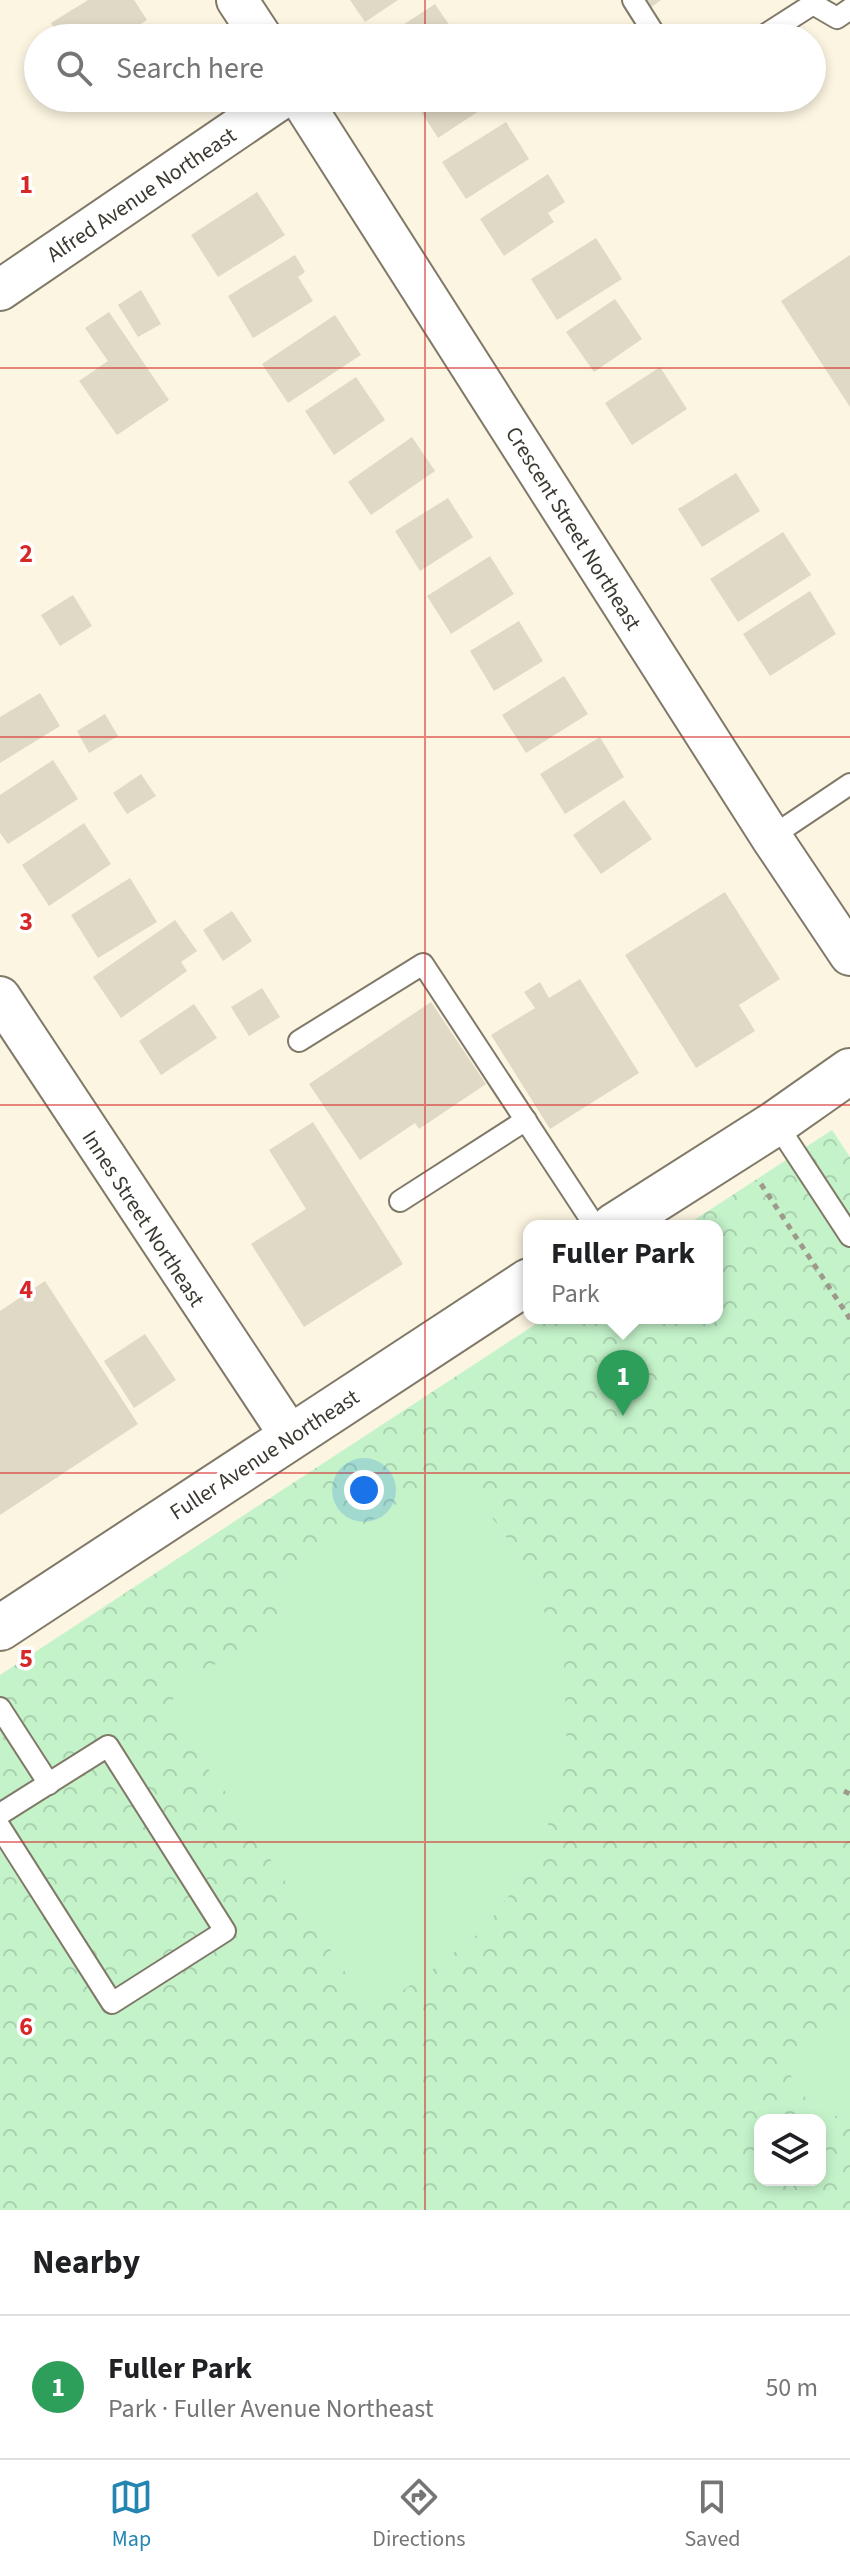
<!DOCTYPE html>
<html lang="en">
<head>
<meta charset="utf-8">
<style>
	:root { --surface:#fff; --page:#f6f6f6; --text:#202124; --muted:#757577; --line:#e0e0e0; --accent:#2385b0 }
	body { margin:0; font-family:"Source Sans 3",sans-serif; background:var(--page); color:var(--text) }
	.controls { position:absolute; right:24px; bottom:24px; display:grid; overflow:hidden; border-radius:16px; box-shadow:0 4px 12px #0003 }
	.controls button { width:72px; height:72px; display:grid; place-items:center; padding:0; border:0; border-bottom:2px solid var(--line); background:var(--surface); color:var(--text); font:40px sans-serif }
	.you { position:absolute; left:364px; top:1490px; width:28px; height:28px; margin:-20px; border:6px solid #fff; border-radius:50%; background:#1a73e8; box-shadow:0 0 0 12px #1a73e833 }
	.badge { display:grid; place-items:center; width:52px; height:52px; border-radius:50%; background:var(--accent); color:#fff; font-size:26px; font-weight:700 }
	.pin { position:absolute; translate:-50% -66px; filter:drop-shadow(0 2px 4px #0008) }
	.pin::after { content:''; position:absolute; top:42px; width:28px; height:24px; background:inherit; clip-path:polygon(0 0,100% 0,50% 100%) }
	.popup { position:absolute; left:523px; top:1220px; width:200px; height:104px; box-sizing:border-box; display:grid; place-content:center; border-radius:16px; background:var(--surface); filter:drop-shadow(0 2px 6px #0005); font-size:26px; white-space:nowrap; color:var(--muted) }
	.popup b { font-size:30px; color:var(--text) }
	.popup::after { content:''; position:absolute; left:50%; top:100%; margin-left:-16px; border:16px solid transparent; border-top-color:var(--surface) }
	.list { margin:0; padding:0; list-style:none }
	h2 { display:flex; justify-content:space-between; align-items:center; height:104px; margin:0; padding:0 32px; font-size:34px }
	h2 small { font-size:26px; font-weight:400; color:var(--muted) }
	.list li { display:grid; grid-template-columns:52px 1fr auto; gap:24px; align-items:center; box-sizing:border-box; height:144px; padding:0 32px; border-top:2px solid var(--line) }
	.list b { display:block; font-size:30px; white-space:nowrap }
	.list p { margin:0; font-size:26px; white-space:nowrap; color:var(--muted) }
	.list em { font-size:26px; font-style:normal; color:var(--muted) }
	.icon { flex:none; width:44px; height:44px; fill:none; stroke:currentColor; stroke-width:2; stroke-linecap:round; stroke-linejoin:round }
	.map { position:relative; flex:none; width:850px; height:2210px; overflow:hidden }
	.search { position:absolute; background:var(--surface); box-shadow:0 4px 12px #0003; left:24px; right:24px; top:24px; height:88px; display:flex; align-items:center; gap:20px; box-sizing:border-box; padding:0 28px; border-radius:44px; color:var(--muted); font-size:30px }
	.sheet { height:248px; background:var(--surface) }
	nav { display:flex; justify-content:space-around; align-items:center; box-sizing:border-box; height:112px; border-top:2px solid var(--line); background:var(--surface); font-size:22px; color:var(--muted) }
	nav a { display:grid; justify-items:center; gap:4px }
	nav .on { color:var(--accent) }
	.map>svg:first-child { display:block }
</style>
</head>
<body>
<div class="map">
<svg width="850" height="2210" viewBox="0 0 850 2210">
	<defs>
		<pattern id="park-crowns" width="20" height="18" patternUnits="userSpaceOnUse" patternTransform="scale(2)"><rect width="20" height="18" fill="#c4f3ca"/><path d="M2 6a3 3 0 1 1 6 0M12 15a3 3 0 1 1 6 0" fill="none" stroke="#a9d1ae"/></pattern>
	</defs>
	<rect width="100%" height="100%" fill="#fcf5e1"/>
	<path fill="url(#park-crowns)" fill-rule="evenodd" d="M832 1130 850 1157V2210H0V1675L545 1318H717V1226H685ZM760 2120H820V2180H760Z"/>
	<g fill="#c4f3ca">
		<path d="M455 1467 524 1561 564 1661 567 1757 539 1856 483 1930 423 1977 371 2011 227 1794 169 1717 176 1684 255 1644 296 1618 273 1583Z"/>
		<path d="M850 2011V2107L823 2124 779 2058Z"/>
	</g>
	<g fill="#e0d9c6">
		<path d="M88 0H134L147 20 119 38H60L51 23Z"/>
		<path d="M350 0H398L365 22Z"/>
		<path d="M645 0H661L650 8Z"/>
		<path d="M435 4 458 38H383Z"/>
		<path d="M100 98H128L108 110Z"/>
		<path d="M421 98H483L488 105 438 138 415 102Z"/>
		<path d="M506 122 529 159 466 199 442 162Z"/>
		<path d="M548 174 565 202 548 213 554 222 504 256 480 219Z"/>
		<path d="M257 192 285 235 218 277 191 235Z"/>
		<path d="M596 238 622 279 557 320 531 279Z"/>
		<path d="M295 255 305 272 298 277 313 301 253 338 228 296Z"/>
		<path d="M850 255V407L781 301Z"/>
		<path d="M141 290 161 324 138 337 118 305Z"/>
		<path d="M615 299 642 339 594 372 566 332Z"/>
		<path d="M109 312 169 400 117 435 79 381 108 361 85 328Z"/>
		<path d="M335 315 361 355 288 403 262 364Z"/>
		<path d="M660 367 687 409 632 445 605 403Z"/>
		<path d="M356 377 385 420 334 455 305 411Z"/>
		<path d="M412 437 435 471 371 515 348 482Z"/>
		<path d="M736 473 760 511 702 547 678 509Z"/>
		<path d="M448 498 473 537 420 571 395 531Z"/>
		<path d="M783 532 811 575 738 622 710 579Z"/>
		<path d="M490 556 514 594 451 634 427 596Z"/>
		<path d="M810 591 836 634 770 676 743 634Z"/>
		<path d="M73 595 92 626 60 646 41 615Z"/>
		<path d="M519 621 543 661 494 691 470 651Z"/>
		<path d="M564 676 588 714 526 753 502 715Z"/>
		<path d="M40 693 60 726 0 763V717Z"/>
		<path d="M105 714 118 736 89 753 77 731Z"/>
		<path d="M600 737 624 777 565 814 540 774Z"/>
		<path d="M53 760 78 799 8 844 0 833V795Z"/>
		<path d="M141 774 156 796 127 814 113 793Z"/>
		<path d="M624 800 652 839 601 874 573 835Z"/>
		<path d="M84 823 111 864 49 906 22 865Z"/>
		<path d="M130 878 157 922 98 958 71 915Z"/>
		<path d="M725 892 780 979 739 1005 755 1031 696 1068 625 955Z"/>
		<path d="M232 911 252 941 223 961 203 930Z"/>
		<path d="M175 920 197 951 181 962 187 971 121 1018 93 977Z"/>
		<path d="M580 979 639 1073 550 1129 491 1035 535 1008 524 992 540 982 549 998Z"/>
		<path d="M262 988 280 1017 249 1036 231 1007Z"/>
		<path d="M431 1002 486 1084 419 1129 415 1123 360 1160 309 1084Z"/>
		<path d="M194 1004 217 1038 161 1075 139 1041Z"/>
		<path d="M313 1122 403 1264 304 1327 251 1244 306 1209 269 1150Z"/>
		<path d="M45 1281 138 1424 0 1515V1311Z"/>
		<path d="M145 1334 176 1380 134 1408 104 1361Z"/>
	</g>
	<g fill="none" stroke-linecap="round" stroke-linejoin="round">
		<g stroke="#807968" stroke-width="24">
			<g id="lane">
				<path d="M633 0 657 38"/>
				<path d="M813 4 837 18 850 9"/>
				<path d="M760 38 813 4"/>
				<path d="M771 837 850 784"/>
				<path d="M299 1041 423 964 595 1226"/>
				<path d="M776 1123 850 1236"/>
				<path d="M400 1201 526 1120"/>
				<path d="M0 1708 49 1784"/>
				<path d="M0 1814 108 1746 225 1931 112 2003 0 1827"/>
			</g>
		</g>
		<g stroke="#807968" stroke-width="44">
			<g id="street">
				<path d="M237 0 262 38"/>
				<path d="M300 98 771 837 850 955"/>
				<path d="M0 290 282 98"/>
				<path d="M0 997 291 1437"/>
			</g>
		</g>
		<g stroke="#807968" stroke-width="48">
			<g id="secondary">
				<path d="M614 1226 776 1123 850 1071"/>
				<path d="M0 1628 529 1281"/>
			</g>
		</g>
		<g stroke="#9e998b" stroke-width="5" stroke-dasharray="6 6" stroke-linecap="butt">
			<path d="M761 1184 850 1319"/>
			<path d="M844 1791 850 1794"/>
		</g>
		<use href="#lane" stroke="#fff" stroke-width="20"/>
		<use href="#street" stroke="#fff" stroke-width="40"/>
		<use href="#secondary" stroke="#fff" stroke-width="44"/>
	</g>
	<path fill="none" stroke="#d62828" stroke-width="2" stroke-opacity="0.55" d="M425 0V38M425 98V2210M0 368H850M0 737H850M0 1105H850M0 1473H850M0 1842H850"/>
	<g text-anchor="middle" stroke-width="7" stroke-linejoin="round" paint-order="stroke">
		<g font-size="22" fill="#3c3931" stroke="#fff">
			<text transform="translate(141 194) rotate(-34)" y="8">Alfred Avenue Northeast</text>
			<text transform="translate(574 528) rotate(58)" y="8">Crescent Street Northeast</text>
			<text transform="translate(144 1218) rotate(57)" y="8">Innes Street Northeast</text>
			<text transform="translate(264 1454) rotate(-33)" y="8">Fuller Avenue Northeast</text>
		</g>
	</g>
	<g font-size="26" text-anchor="middle" font-weight="bold" fill="#d62828" stroke="#fff" stroke-width="7" stroke-linejoin="round" paint-order="stroke">
		<text x="26" y="193">1</text>
		<text x="26" y="562">2</text>
		<text x="26" y="930">3</text>
		<text x="26" y="1298">4</text>
		<text x="26" y="1667">5</text>
		<text x="26" y="2035">6</text>
	</g>
</svg>
<div class="controls">
<button><svg class="icon" aria-label="layers" viewBox="0 0 24 24"><path d="M12 4l9 5-9 5-9-5zM3 14l9 5 9-5"/></svg></button>
</div>
<div class="you"></div>
<div class="pin badge" style="left:623px;top:1416px;background:#2e9e5b">1</div>
<div class="popup"><b>Fuller Park</b>Park</div>
<div class="search"><svg class="icon" aria-label="search" viewBox="0 0 24 24"><circle cx="10" cy="10" r="6"/><path d="M15 15l6 6"/></svg>Search here</div>
</div>
<section class="sheet">
<h2>Nearby<small></small></h2>
<ul class="list">
<li><span class="badge" style="background:#2e9e5b">1</span><div><b>Fuller Park</b><p>Park · Fuller Avenue Northeast</p></div><em>50 m</em></li>
</ul>
</section>
<nav>
<a class="on"><svg class="icon" aria-label="map" viewBox="0 0 24 24"><path d="M3 6l6-2 6 2 6-2v14l-6 2-6-2-6 2zM9 4v14M15 6v14"/></svg>Map</a>
<a><svg class="icon" aria-label="directions" viewBox="0 0 24 24"><path d="M12 3l9 9-9 9-9-9zM9 14v-3h6M13 9l2 2-2 2"/></svg>Directions</a>
<a><svg class="icon" aria-label="saved" viewBox="0 0 24 24"><path d="M7 4h10v16l-5-4-5 4z"/></svg>Saved</a>
</nav>
</body>
</html>
